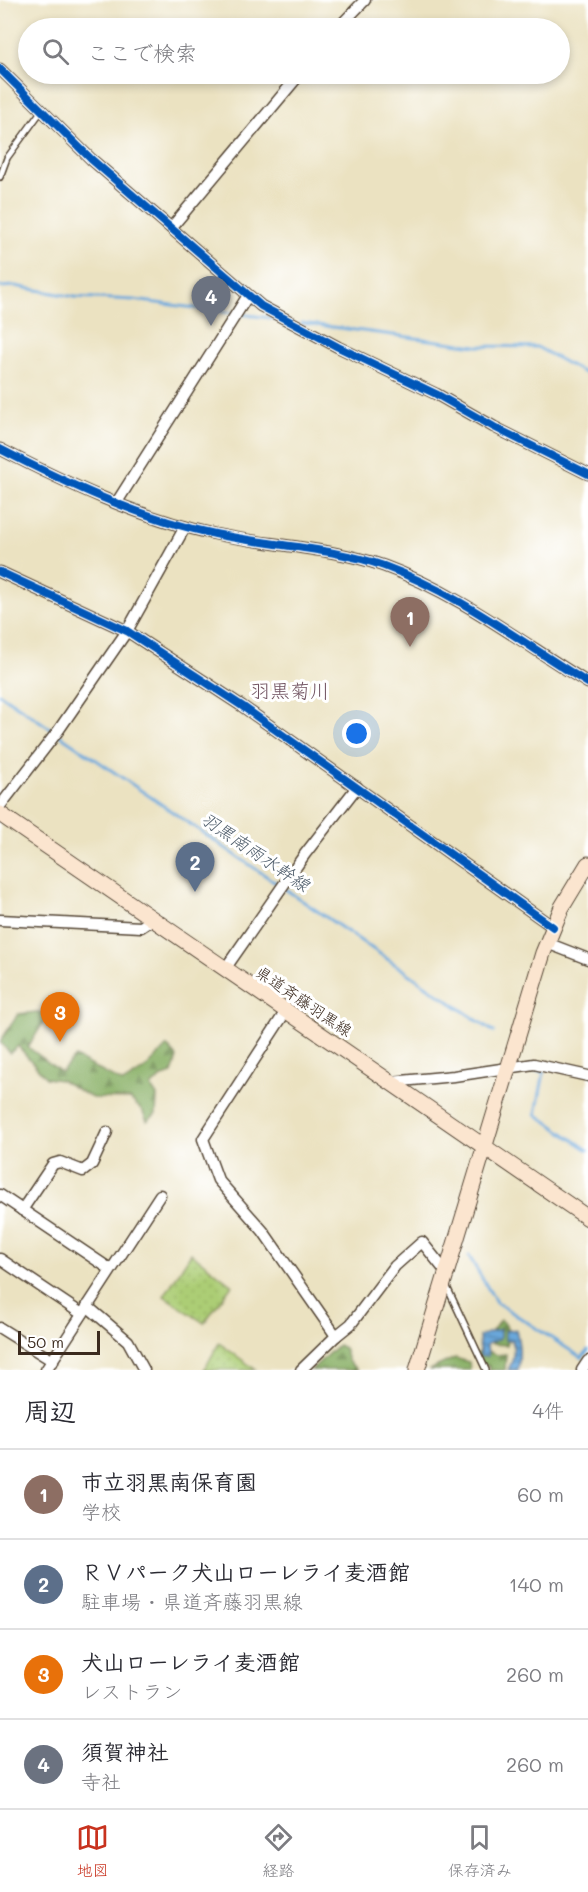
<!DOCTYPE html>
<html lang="ja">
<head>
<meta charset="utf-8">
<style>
	:root { --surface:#fff; --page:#f2f2f3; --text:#2b2b33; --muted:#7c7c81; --line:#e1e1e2; --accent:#c8321e }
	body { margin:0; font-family:Mali,"Klee One",sans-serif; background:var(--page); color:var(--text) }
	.scale { position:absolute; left:18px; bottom:15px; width:82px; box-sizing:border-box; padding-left:6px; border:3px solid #3b2a1e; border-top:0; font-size:16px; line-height:21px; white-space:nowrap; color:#3b2a1e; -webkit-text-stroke:4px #fff; paint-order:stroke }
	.you { position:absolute; left:357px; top:734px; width:21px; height:21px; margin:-15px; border:4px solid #fff; border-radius:50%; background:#1a73e8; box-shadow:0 0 0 9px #1a73e833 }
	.badge { display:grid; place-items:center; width:39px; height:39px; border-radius:50%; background:var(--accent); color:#fff; font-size:20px; font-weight:700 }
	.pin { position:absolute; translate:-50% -50px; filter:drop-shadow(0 2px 3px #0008) }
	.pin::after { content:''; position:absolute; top:32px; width:21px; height:18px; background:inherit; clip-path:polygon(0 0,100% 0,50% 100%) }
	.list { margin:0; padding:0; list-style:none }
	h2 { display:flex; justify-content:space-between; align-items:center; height:78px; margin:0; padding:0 24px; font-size:26px }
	h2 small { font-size:20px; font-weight:400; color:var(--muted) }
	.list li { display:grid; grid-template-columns:39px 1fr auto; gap:18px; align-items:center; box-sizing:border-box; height:90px; padding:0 24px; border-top:2px solid var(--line) }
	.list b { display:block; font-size:22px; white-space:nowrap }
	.list p { margin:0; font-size:20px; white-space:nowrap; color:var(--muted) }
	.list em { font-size:20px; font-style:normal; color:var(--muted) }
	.icon { flex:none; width:33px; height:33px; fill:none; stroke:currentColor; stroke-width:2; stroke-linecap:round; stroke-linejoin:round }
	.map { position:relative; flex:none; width:588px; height:1370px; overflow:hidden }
	.search { position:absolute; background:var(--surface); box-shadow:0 3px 9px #0003; left:18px; right:18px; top:18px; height:66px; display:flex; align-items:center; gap:15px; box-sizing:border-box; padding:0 21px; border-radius:33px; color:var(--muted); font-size:22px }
	.sheet { height:438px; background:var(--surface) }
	nav { display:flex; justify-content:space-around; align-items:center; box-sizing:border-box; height:84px; border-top:2px solid var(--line); background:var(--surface); font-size:16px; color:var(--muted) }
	nav a { display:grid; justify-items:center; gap:3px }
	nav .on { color:var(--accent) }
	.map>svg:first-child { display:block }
</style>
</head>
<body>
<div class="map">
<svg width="588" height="1370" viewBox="0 0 588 1370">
	<defs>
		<pattern id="grass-dots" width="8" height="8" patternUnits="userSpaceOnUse" patternTransform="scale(1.5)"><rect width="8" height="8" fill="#accd75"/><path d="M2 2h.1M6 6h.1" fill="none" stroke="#95b065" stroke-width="1.8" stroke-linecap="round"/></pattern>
		<pattern id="forest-firs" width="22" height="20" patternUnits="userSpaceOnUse" patternTransform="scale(1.5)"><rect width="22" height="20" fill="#89b066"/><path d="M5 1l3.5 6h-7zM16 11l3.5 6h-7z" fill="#718f53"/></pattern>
		<pattern id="water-rules" width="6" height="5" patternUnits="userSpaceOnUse" patternTransform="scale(1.5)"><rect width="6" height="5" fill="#6aa8dc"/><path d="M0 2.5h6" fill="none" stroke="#5889b2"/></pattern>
	</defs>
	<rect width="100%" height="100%" fill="#fff"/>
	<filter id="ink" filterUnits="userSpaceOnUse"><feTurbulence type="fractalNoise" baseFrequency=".0167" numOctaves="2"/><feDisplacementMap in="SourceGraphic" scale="12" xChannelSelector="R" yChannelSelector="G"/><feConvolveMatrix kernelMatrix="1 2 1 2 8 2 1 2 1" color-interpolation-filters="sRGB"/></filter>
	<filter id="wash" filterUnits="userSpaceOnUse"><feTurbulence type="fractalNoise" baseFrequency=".008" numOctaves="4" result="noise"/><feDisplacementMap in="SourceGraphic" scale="24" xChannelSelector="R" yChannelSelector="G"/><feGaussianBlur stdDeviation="1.35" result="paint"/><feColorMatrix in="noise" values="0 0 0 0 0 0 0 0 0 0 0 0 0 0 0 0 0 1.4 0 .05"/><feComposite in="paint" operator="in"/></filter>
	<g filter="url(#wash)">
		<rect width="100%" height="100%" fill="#ebe2c1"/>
		<g fill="url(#grass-dots)" stroke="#747c4a" stroke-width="1.5">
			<path d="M191 1253 232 1285 204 1323 164 1296Z"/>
			<path d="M219 1343 256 1370H204Z"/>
		</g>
		<g fill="url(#forest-firs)" stroke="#626d42" stroke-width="1.5">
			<path d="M37 1012 49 1014 28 1047 61 1072 75 1057 123 1083 144 1070 167 1046 177 1057 172 1074 160 1078 151 1087 157 1096 156 1114 147 1121 142 1110 130 1099 92 1098 61 1080 46 1078 18 1046 10 1053 0 1042 18 1014Z"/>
			<path d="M500 1320 506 1324 509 1337 507 1345 492 1344 487 1338Z"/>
			<path d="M338 1345 344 1348 348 1361 357 1370H311Z"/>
			<path d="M485 1350 496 1355 506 1354 505 1370H489V1366L481 1363 476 1354Z"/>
			<path d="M455 1358 469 1362 470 1370H429Z"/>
		</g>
		<g fill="url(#water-rules)" stroke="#52697d" stroke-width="1.5">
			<path d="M500 1329V1339L487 1344 488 1356 480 1357 479 1336Z"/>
			<path d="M516 1329C519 1343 521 1355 518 1370H508C513 1361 515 1350 512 1340L505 1341V1331Z"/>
		</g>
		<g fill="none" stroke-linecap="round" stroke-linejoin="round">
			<g stroke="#6aa8dc" stroke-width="3">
				<path d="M0 287 15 286 75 297 134 300 233 313"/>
				<path d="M240 314 278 319"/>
				<path d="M302 323 476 346 537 347 588 375"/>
				<path d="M0 694 494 1032"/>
				<path d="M530 1070 544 1072 536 1114 588 1150"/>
				<path d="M469 1256 496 1302 582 1358 588 1350"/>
			</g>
		</g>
	</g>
	<g filter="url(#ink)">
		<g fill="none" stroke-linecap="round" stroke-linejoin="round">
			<g stroke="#554636" stroke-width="8">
				<g id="lane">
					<path d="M0 177 7 158 42 110"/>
					<path d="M447 1287 486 1370"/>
				</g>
			</g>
			<g stroke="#554636" stroke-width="13">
				<g id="street">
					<path d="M338 28 365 0"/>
					<path d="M0 69 91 159 261 306 338 347 436 394 494 427 588 474"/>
					<path d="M171 228 300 74"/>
					<path d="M0 449C66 483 142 519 215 534 271 546 330 547 384 566 458 593 521 642 588 683"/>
					<path d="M117 502 247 297"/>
					<path d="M0 572 127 631 242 706 553 927"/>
					<path d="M0 806 58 731 127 631 185 527"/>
					<path d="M0 920 141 927 153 919"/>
					<path d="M547 943 588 959"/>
					<path d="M225 969 305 854 357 787"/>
					<path d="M286 1011 203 1139 218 1180 263 1231 336 1336 301 1370"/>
					<path d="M391 1082 454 1076 534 1064 588 1076"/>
					<path d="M0 1195 110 1269"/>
					<path d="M22 1210 53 1164 60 1162 83 1171 92 1164 107 1132"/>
					<path d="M0 1259 82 1314"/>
					<path d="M87 1306 128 1341 144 1370"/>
					<path d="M0 1328 53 1361"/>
					<path d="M336 1336 351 1324 395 1266 422 1242 446 1272"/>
					<path d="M46 1370 160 1195"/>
					<path d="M582 1370 588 1361"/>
				</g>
			</g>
			<g stroke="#554636" stroke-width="17">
				<g id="secondary">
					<path d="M0 814 588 1218"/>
					<path d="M417 1370 543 953 562 907 588 864"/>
				</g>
			</g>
			<use href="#lane" stroke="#fff" stroke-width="5"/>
			<use href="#street" stroke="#fff" stroke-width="10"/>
			<use href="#secondary" stroke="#fbe5cf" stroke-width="15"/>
			<g stroke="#fff" stroke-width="11">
				<g id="cycleway">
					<path d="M0 69 91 159 261 306 338 347 436 394 494 427 588 474"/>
					<path d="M0 449C66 483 142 519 215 534 271 546 330 547 384 566 458 593 521 642 588 683"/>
					<path d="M0 572 127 631 242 706 553 927"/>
				</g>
			</g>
			<use href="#cycleway" stroke="#0057b8" stroke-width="8"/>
		</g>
	</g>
	<g text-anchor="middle" stroke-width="6" stroke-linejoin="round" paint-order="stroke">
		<g font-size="16" fill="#3b2a1e" stroke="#fff">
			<text transform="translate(304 1001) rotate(34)" y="6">県道斉藤羽黒線</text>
		</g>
		<g font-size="18" font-style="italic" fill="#4e5c6a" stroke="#fff">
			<text transform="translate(255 852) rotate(34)" y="6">羽黒南雨水幹線</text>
		</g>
		<g font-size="20" fill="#705260" stroke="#fff">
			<text x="290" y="698">羽黒菊川</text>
		</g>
	</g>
</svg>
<div class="scale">50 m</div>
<div class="you"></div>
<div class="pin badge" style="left:410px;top:647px;background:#8d6e63">1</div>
<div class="pin badge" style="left:195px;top:892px;background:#5c6f8a">2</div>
<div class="pin badge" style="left:60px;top:1042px;background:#e8710a">3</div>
<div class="pin badge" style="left:211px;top:326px;background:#6b7280">4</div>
<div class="search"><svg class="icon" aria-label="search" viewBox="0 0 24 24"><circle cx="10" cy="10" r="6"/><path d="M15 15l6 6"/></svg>ここで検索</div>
</div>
<section class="sheet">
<h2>周辺<small>4件</small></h2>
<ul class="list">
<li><span class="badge" style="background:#8d6e63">1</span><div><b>市立羽黒南保育園</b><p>学校</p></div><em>60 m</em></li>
<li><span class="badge" style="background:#5c6f8a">2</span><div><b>ＲＶパーク犬山ローレライ麦酒館</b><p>駐車場 · 県道斉藤羽黒線</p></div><em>140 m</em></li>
<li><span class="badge" style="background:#e8710a">3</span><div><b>犬山ローレライ麦酒館</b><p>レストラン</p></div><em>260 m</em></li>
<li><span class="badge" style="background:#6b7280">4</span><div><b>須賀神社</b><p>寺社</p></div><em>260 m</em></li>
</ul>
</section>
<nav>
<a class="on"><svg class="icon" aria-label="map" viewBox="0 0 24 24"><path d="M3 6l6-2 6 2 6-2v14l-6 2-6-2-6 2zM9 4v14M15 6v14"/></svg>地図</a>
<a><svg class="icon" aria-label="directions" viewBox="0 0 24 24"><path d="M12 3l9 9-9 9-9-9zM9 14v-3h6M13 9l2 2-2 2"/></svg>経路</a>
<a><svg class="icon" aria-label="saved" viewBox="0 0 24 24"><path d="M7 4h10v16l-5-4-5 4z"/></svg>保存済み</a>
</nav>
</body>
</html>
